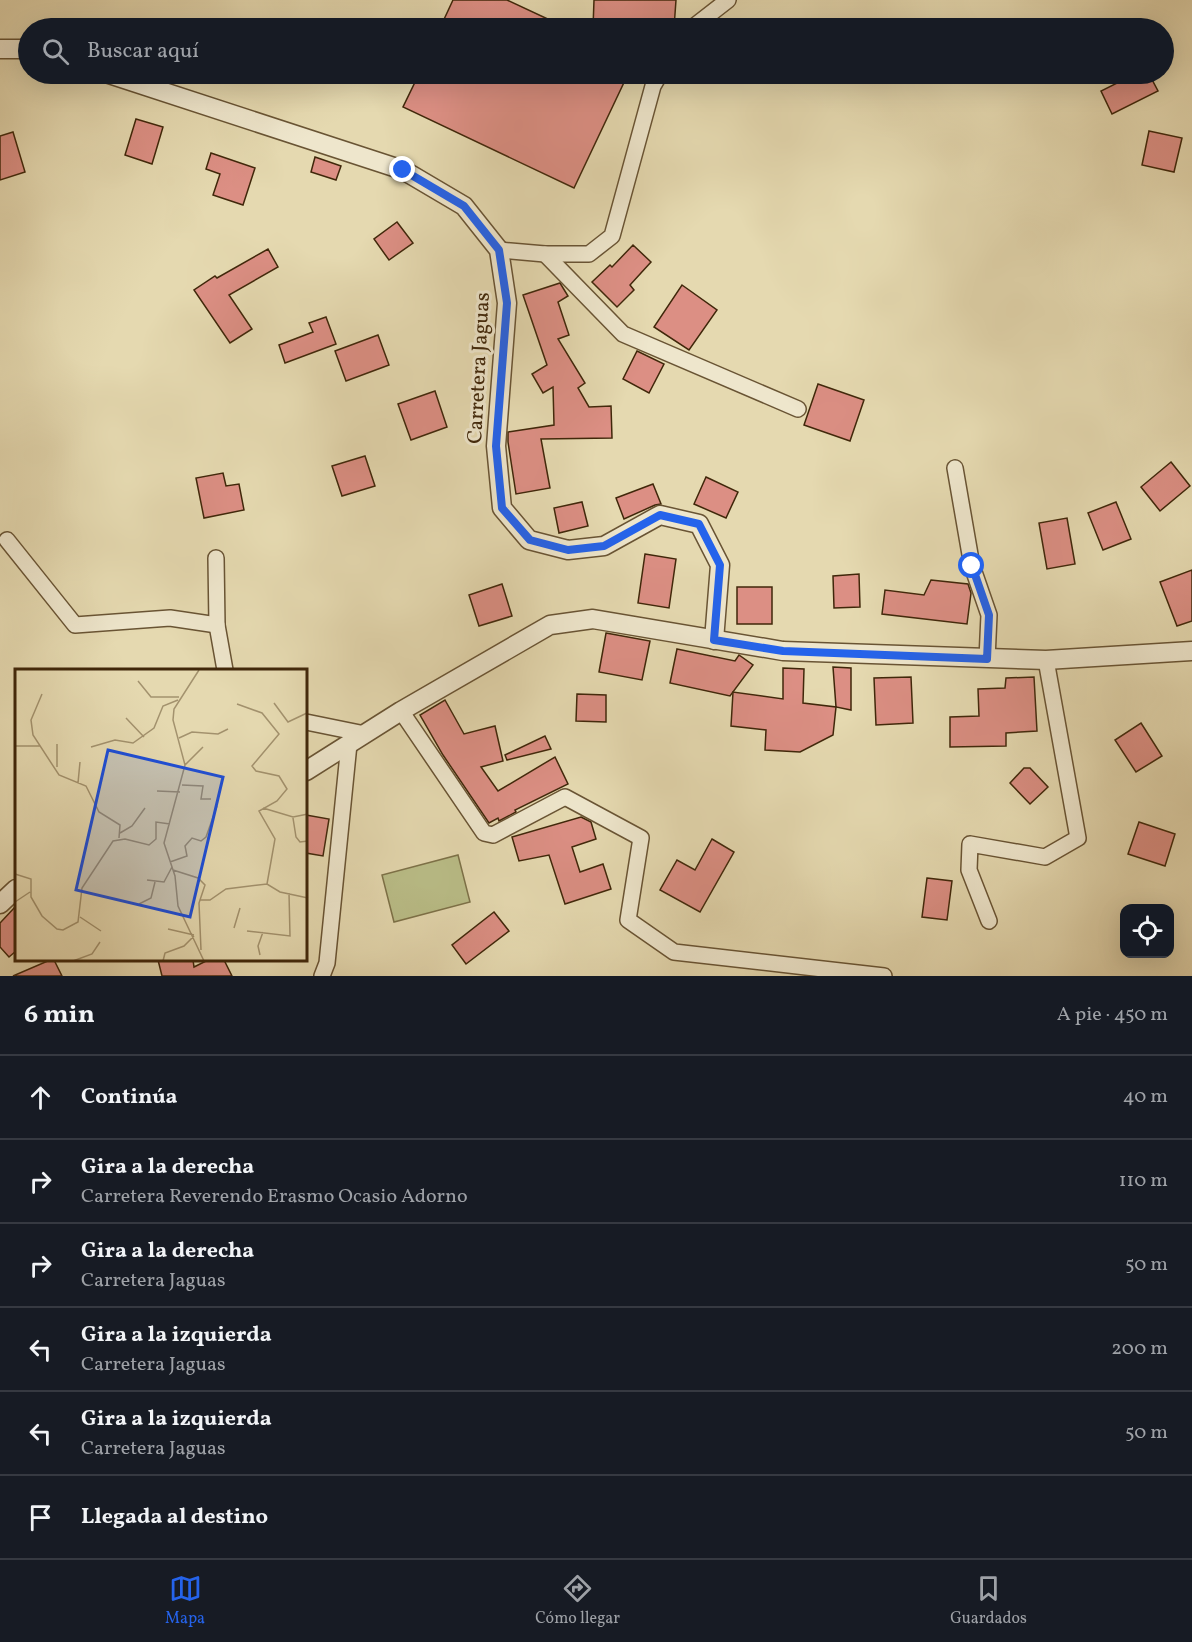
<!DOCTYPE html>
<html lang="es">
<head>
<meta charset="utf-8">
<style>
	:root { --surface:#171b24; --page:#242831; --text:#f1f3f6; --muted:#9ea1a6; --line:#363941; --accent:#2563eb }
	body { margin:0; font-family:Vollkorn,serif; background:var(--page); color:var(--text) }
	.controls { position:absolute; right:18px; bottom:18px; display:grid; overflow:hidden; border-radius:12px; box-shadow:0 6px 24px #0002 }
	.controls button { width:54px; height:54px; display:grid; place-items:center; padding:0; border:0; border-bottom:2px solid var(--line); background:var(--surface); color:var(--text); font:30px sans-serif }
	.stop { position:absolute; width:18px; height:18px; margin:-14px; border:4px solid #2563eb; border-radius:50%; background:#fff }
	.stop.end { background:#2563eb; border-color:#fff; box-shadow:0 2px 6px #0008 }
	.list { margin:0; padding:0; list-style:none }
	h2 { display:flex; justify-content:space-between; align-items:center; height:78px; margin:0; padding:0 24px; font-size:26px }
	h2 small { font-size:20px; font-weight:400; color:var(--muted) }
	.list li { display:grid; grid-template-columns:39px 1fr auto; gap:18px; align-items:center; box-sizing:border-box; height:84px; padding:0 24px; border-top:2px solid var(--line) }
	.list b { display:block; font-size:22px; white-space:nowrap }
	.list p { margin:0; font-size:20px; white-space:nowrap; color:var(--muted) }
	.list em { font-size:20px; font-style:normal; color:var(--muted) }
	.icon { flex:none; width:33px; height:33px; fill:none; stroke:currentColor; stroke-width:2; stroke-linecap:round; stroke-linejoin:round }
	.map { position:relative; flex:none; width:1192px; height:976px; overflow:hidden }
	.search { position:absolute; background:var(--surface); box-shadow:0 6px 24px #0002; left:18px; right:18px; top:18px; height:66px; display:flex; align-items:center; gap:15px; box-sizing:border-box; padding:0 21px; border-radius:33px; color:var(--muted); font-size:22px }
	.sheet { height:582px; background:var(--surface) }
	nav { display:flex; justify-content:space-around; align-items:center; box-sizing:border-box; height:84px; border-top:2px solid var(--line); background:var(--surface); font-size:16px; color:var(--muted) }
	nav a { display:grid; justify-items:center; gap:3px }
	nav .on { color:var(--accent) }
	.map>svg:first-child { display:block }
</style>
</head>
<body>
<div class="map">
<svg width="1192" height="976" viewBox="0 0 1192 976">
	<rect width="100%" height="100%" fill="#e5d9b0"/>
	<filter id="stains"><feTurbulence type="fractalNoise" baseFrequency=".00333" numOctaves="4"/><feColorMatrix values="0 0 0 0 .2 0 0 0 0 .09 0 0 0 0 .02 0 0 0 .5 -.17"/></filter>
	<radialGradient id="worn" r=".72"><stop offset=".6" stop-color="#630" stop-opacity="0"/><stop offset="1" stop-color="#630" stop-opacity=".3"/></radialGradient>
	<path fill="#babe88" stroke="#7d7249" stroke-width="1.5" d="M458 855 470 902 394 922 382 875Z"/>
	<g fill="#dc8f84" stroke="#40270a" stroke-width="1.5">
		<path d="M453 0H507L567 28H440Z"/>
		<path d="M594 0H676L674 28H593Z"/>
		<path d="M419 74H628L574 188 403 107Z"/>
		<path d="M1135 74H1149L1158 91 1112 114 1101 91Z"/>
		<path d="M136 119 163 127 152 164 125 155Z"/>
		<path d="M1149 131 1182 138 1174 172 1142 165Z"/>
		<path d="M13 132 25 172 0 180V136Z"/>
		<path d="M211 153 255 168 243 205 213 195 220 174 206 169Z"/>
		<path d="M315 157 341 166 336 180 311 172Z"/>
		<path d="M397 222 413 243 389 260 374 239Z"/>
		<path d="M633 245 651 262 630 285 634 290 617 307 592 282 610 265 612 267Z"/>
		<path d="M268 249 278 267 229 295 252 329 230 343 194 290 215 276 217 278Z"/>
		<path d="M560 283 568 296 558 302 569 335 558 339 585 383 578 388 589 407 611 406 612 438 541 439 550 488 516 494 508 442V432L554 425 553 387 543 393 532 374 547 365 523 295Z"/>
		<path d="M682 285 717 310 689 350 654 327Z"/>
		<path d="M326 317 336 344 285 363 279 345 313 332 309 323Z"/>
		<path d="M378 335 389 365 346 381 335 351Z"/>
		<path d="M637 351 664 364 649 393 623 379Z"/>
		<path d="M818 384 864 400 850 441 804 425Z"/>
		<path d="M435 391 447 427 411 440 398 404Z"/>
		<path d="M365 456 375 486 342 496 332 466Z"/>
		<path d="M1171 462 1190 486 1160 511 1141 487Z"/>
		<path d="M223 473 226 486 239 484 244 510 204 518 196 478Z"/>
		<path d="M706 477 738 492 726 518 694 504Z"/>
		<path d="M653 484 661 504 655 505 624 519 616 498Z"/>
		<path d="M582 502 588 526 559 533 554 508Z"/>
		<path d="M1116 502 1131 539 1103 550 1088 513Z"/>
		<path d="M1067 518 1075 564 1047 569 1039 523Z"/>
		<path d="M645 554 676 559 669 608 638 603Z"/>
		<path d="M1192 570V621L1177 626 1160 582Z"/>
		<path d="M859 574 860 607 834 608 833 576Z"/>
		<path d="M931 580 968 584 971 593 967 624 882 614 885 590 924 595Z"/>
		<path d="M502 584 512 616 479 626 469 595Z"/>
		<rect x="737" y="587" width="35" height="37"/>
		<path d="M606 633 650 641 642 680 599 672Z"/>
		<path d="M677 649 735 661 739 655 753 665 730 696 670 683Z"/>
		<path d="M833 667 851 668V710L836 707Z"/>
		<path d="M783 668 804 669 803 703 836 707 833 735 800 752 765 750 766 730 731 726 733 692 783 699Z"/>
		<path d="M911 677 913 723 876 725 874 678Z"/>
		<path d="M1034 677 1037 731 1006 733V746L950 747V717L979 716 978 689 1005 688 1006 678Z"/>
		<path d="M577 694 606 695V722L576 721Z"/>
		<path d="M445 700 464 734 495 726 503 761 481 767 498 791 555 757 568 784 515 810 516 812 499 821 498 818 489 823 443 755 420 715Z"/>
		<path d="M1141 723 1162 756 1136 772 1115 740Z"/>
		<path d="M545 736 551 749 507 760 505 755Z"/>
		<path d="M1024 768H1030L1048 787 1030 804 1010 783Z"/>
		<path d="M306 815 329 819 323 856 306 853Z"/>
		<path d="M581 817 591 822 596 839 572 847 580 872 603 864 611 889 565 904 549 855 519 861 512 837Z"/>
		<path d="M1139 822 1175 834 1165 866 1128 854Z"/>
		<path d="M712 839 734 852 700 912 660 890 677 860 695 870Z"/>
		<path d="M927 878 952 881 947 920 922 917Z"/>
		<path d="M16 906V951L9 957 0 947V923Z"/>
		<path d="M494 912 509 931 466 964 452 945Z"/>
		<path d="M50 960H54L62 976H13Z"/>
		<path d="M158 960H193L194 967 208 960H224L232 976H162Z"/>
	</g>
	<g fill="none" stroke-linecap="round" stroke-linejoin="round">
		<g stroke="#695434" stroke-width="18">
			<g id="minor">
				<path d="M692 28 728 0"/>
				<path d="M499 250 545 254H589L612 236 653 86 660 74"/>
				<path d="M545 254 623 334 798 409"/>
				<path d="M955 468 972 566 989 615 987 659"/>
				<path d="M7 540 75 625 170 618 217 625"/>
				<path d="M216 558 217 625 225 670"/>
				<path d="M401 711 484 833 493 835 565 797 641 838 628 920 674 952 884 976"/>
				<path d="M306 722 365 734"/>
				<path d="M989 921 969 870 970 844 1045 857 1078 838 1046 660"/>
				<path d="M322 976 327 963 349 744"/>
			</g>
		</g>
		<g stroke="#695434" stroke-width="21">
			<g id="tertiary">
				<path d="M0 49H28"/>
				<path d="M109 74 403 170 464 206 499 250 507 303 496 446 502 508 529 540 568 550 604 546 660 515 699 524 720 565 714 640"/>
				<path d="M306 771 401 711 550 625 593 619 783 651 1046 660 1192 651"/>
				<path d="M0 904 16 889"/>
			</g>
		</g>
		<use href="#minor" stroke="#eee6cc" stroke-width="15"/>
		<use href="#tertiary" stroke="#eee6cc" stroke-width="18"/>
	</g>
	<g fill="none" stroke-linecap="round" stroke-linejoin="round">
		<path stroke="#2563eb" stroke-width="8" d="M403 170 464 206 499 250 507 303 496 446 502 508 530 540 568 550 604 546 660 515 699 524 720 565 714 640 783 651 987 659 989 615 972 566"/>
	</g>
	<g text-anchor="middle" stroke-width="6" stroke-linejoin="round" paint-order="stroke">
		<g font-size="21" fill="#40270a" stroke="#eee6cc">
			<text transform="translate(478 368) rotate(-87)" y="7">Carretera Jaguas</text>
		</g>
	</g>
	<g transform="translate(15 669)">
		<rect width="292" height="292" fill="#e5d9b0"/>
		<path fill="none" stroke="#a3926e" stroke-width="1.5" d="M184 1 159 40 158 51 170 96 149 174 160 207 163 237 189 292M123 12 136 28H164M27 25 16 51 18 66 44 106 71 117 84 143 105 156 104 169M259 34 273 53 292 44M222 35 247 44 264 65 237 97 241 102 264 107 272 120 262 132 244 142 260 170 252 215M111 49 129 68M164 69 177 63 203 65 213 60M0 77H25M76 78 100 71 118 74 139 59 148 37 163 31M170 96 188 78M42 98V75M63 114 65 93M167 116 188 117 186 130H196M142 122 165 123M248 139 278 148 293 145M278 149 281 168 285 173 293 172M105 164 117 157 130 139M155 193 172 187 170 177 177 169 186 172 191 168 202 137M158 201 183 209 190 216 184 234 186 281M0 205 16 210V228L27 247 42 260 48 261 63 253 67 219 98 172 110 170 134 176 141 170V153L155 155M132 211 149 213 157 198M185 231H195L211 220 252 215 265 223 293 229M0 233 15 223M124 235 136 229 140 213M65 248 86 262M219 259 225 239M153 260 179 266M232 262 275 267 274 224M245 286 243 277 248 263M58 292 77 285 85 273M148 292 150 284 169 277 179 267"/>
		<path fill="#1d4ed8" fill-opacity="0.15" stroke="#1d4ed8" stroke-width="3" d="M93 81 208 108 175 248 61 221Z"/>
		<rect width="292" height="292" fill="none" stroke="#40270a" stroke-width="3"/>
	</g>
	<rect width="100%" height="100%" filter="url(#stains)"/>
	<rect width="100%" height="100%" fill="url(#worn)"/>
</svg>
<div class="controls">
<button><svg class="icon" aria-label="locate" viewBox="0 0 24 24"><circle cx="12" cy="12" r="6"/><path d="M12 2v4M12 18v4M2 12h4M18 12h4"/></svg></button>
</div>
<div class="stop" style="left:972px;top:566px"></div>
<div class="stop end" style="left:403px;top:170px"></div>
<div class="search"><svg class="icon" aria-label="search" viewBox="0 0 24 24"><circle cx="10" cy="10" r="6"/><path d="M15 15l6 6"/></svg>Buscar aquí</div>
</div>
<section class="sheet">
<h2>6 min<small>A pie · 450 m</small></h2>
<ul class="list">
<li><svg class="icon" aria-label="ahead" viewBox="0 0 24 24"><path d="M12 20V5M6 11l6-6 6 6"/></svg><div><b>Continúa</b></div><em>40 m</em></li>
<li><svg class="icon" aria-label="right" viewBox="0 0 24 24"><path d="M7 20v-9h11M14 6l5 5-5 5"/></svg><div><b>Gira a la derecha</b><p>Carretera Reverendo Erasmo Ocasio Adorno</p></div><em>110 m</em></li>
<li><svg class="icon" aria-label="right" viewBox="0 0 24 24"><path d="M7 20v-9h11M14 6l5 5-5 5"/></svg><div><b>Gira a la derecha</b><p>Carretera Jaguas</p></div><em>50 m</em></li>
<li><svg class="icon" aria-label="left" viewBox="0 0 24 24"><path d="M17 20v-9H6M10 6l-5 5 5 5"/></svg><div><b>Gira a la izquierda</b><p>Carretera Jaguas</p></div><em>200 m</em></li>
<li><svg class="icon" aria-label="left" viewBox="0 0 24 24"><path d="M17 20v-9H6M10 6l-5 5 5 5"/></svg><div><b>Gira a la izquierda</b><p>Carretera Jaguas</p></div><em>50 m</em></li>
<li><svg class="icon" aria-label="arrive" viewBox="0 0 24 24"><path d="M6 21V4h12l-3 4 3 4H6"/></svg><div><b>Llegada al destino</b></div></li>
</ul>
</section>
<nav>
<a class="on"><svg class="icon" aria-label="map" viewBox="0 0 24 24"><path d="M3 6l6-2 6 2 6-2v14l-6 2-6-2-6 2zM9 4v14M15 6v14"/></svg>Mapa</a>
<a><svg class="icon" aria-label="directions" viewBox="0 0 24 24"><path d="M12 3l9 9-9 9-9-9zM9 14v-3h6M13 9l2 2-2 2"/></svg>Cómo llegar</a>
<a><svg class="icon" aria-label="saved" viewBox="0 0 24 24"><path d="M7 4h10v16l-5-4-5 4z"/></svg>Guardados</a>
</nav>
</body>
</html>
